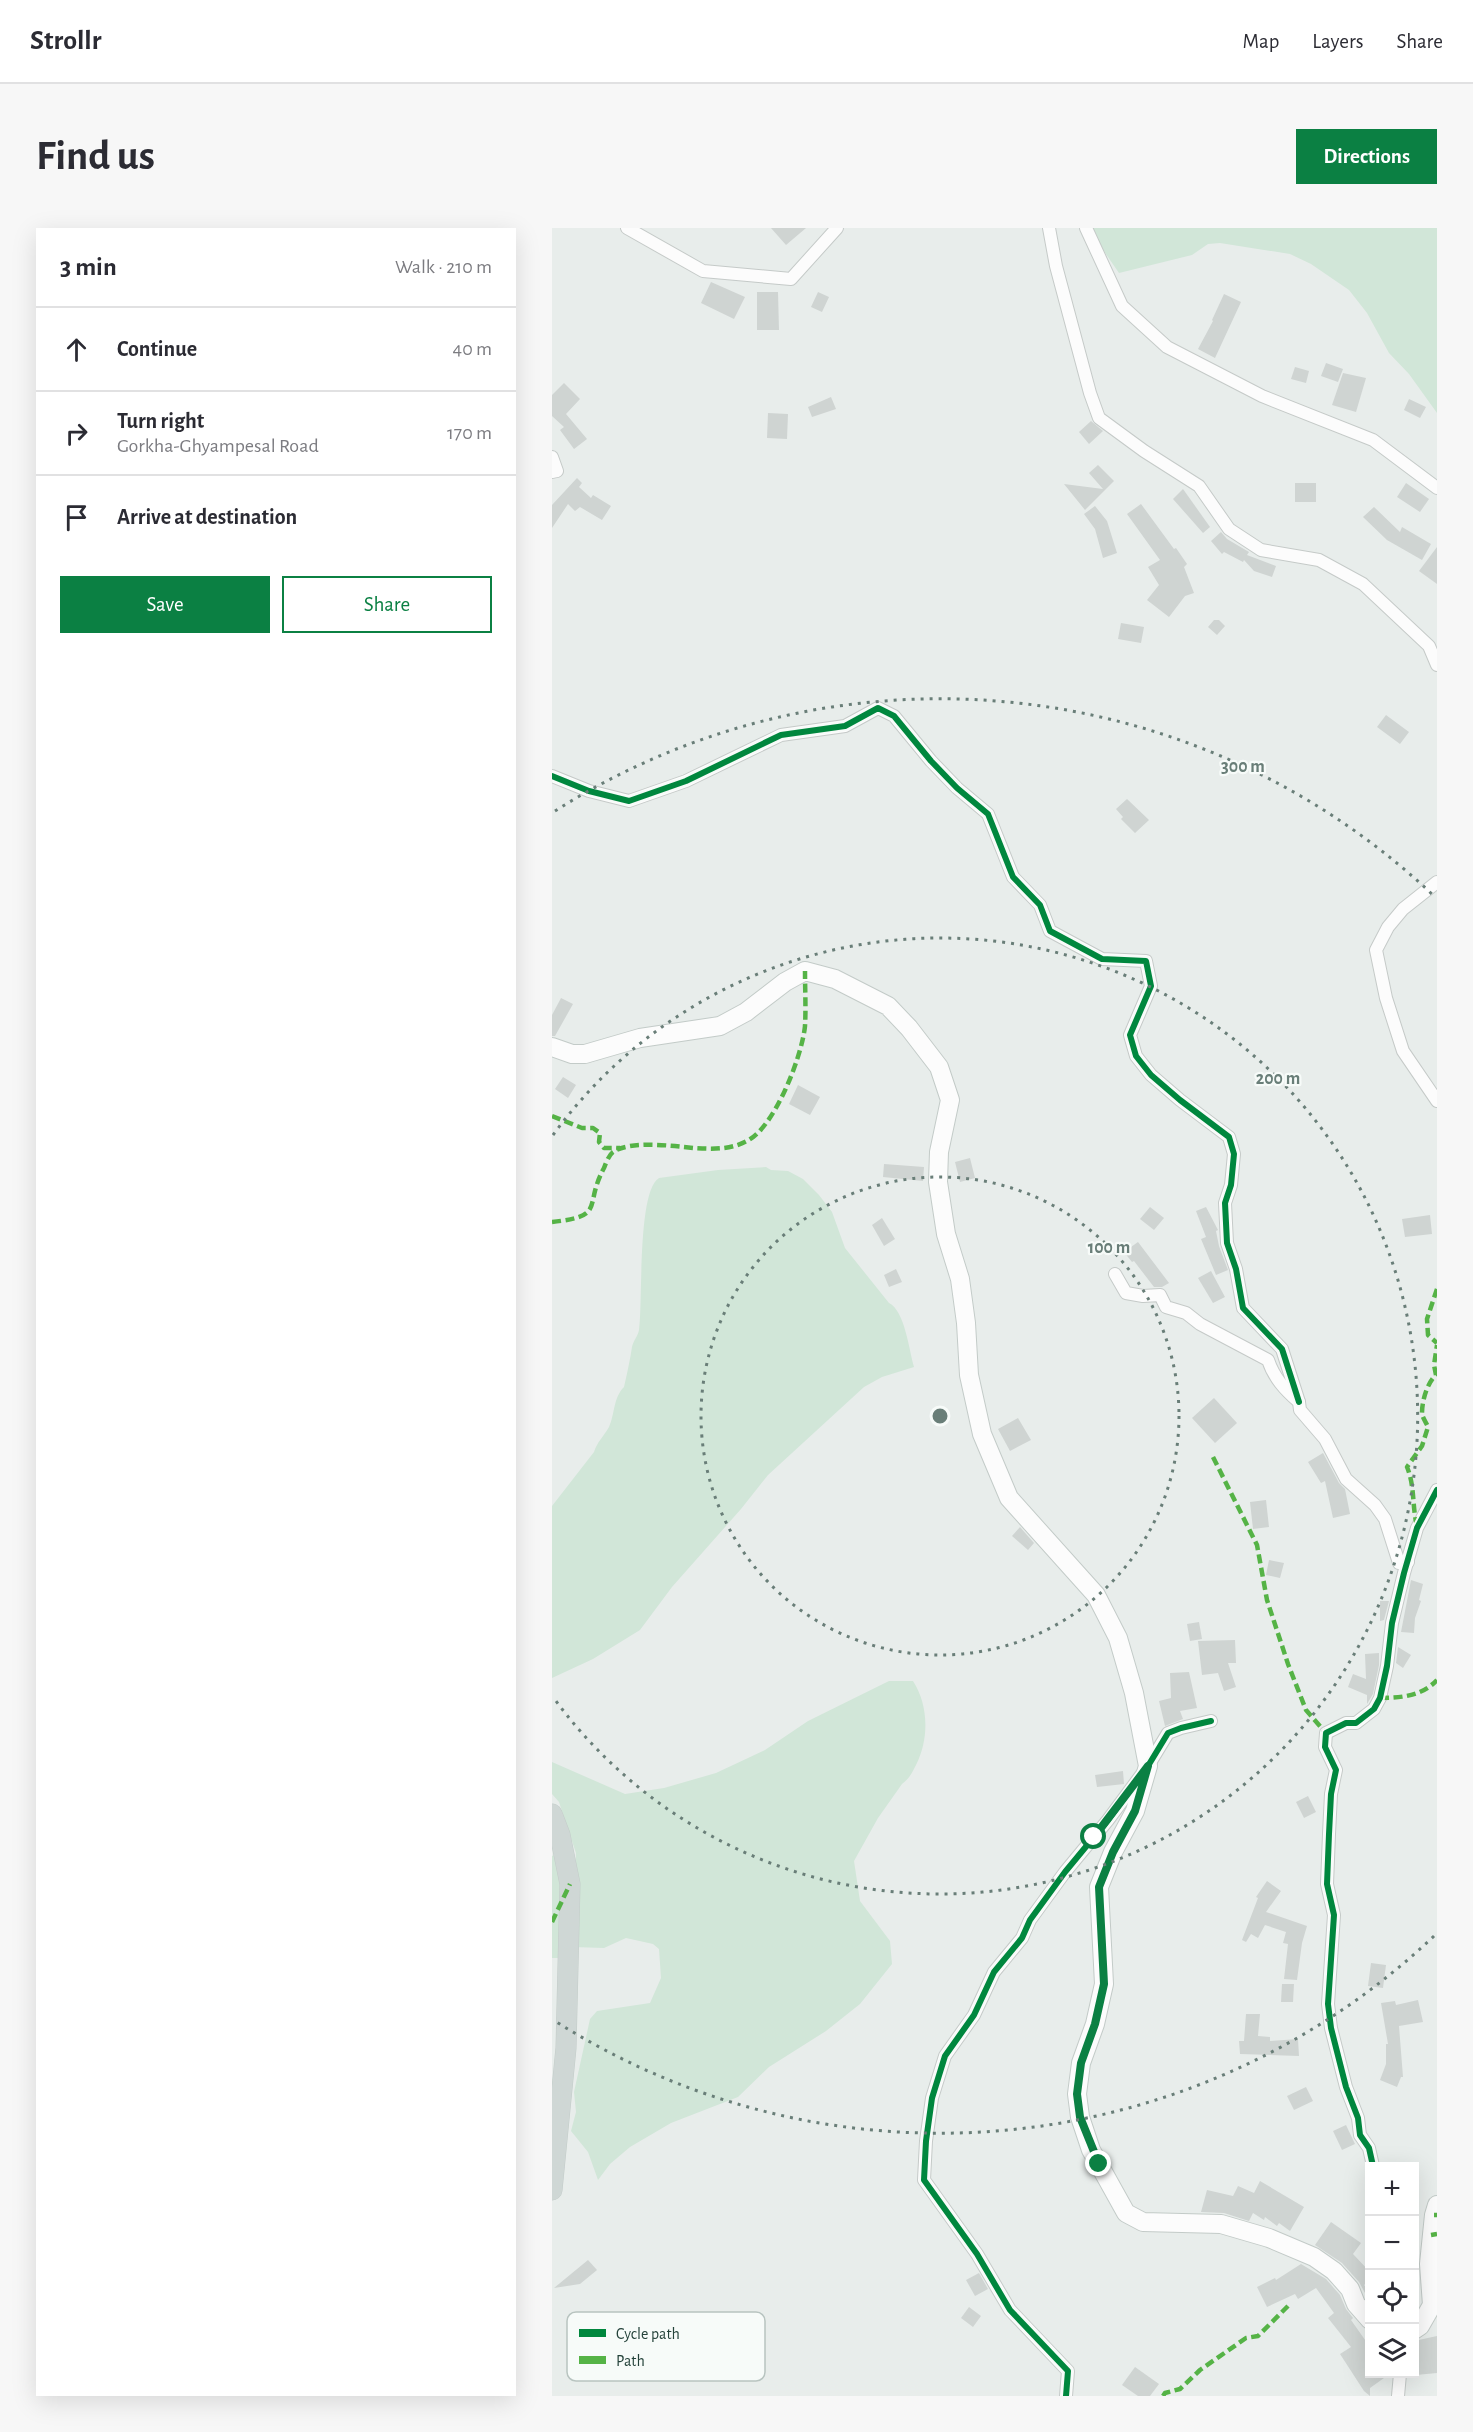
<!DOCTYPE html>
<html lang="en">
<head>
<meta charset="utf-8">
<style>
	:root { --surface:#fff; --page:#f7f7f7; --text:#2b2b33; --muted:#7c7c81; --line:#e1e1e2; --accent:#0b8043 }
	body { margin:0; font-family:"Alegreya Sans",sans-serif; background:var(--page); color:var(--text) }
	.controls { position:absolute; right:18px; bottom:18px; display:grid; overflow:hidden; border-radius:0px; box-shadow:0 6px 24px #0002 }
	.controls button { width:54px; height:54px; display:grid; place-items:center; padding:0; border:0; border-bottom:2px solid var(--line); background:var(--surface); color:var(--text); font:30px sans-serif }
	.stop { position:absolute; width:18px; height:18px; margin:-14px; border:4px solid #0b8043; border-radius:50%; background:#fff }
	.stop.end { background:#0b8043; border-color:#fff; box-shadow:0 2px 6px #0008 }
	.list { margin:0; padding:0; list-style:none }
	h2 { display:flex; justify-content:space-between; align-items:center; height:78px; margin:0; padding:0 24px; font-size:26px }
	h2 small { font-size:20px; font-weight:400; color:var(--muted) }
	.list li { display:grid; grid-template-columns:39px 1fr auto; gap:18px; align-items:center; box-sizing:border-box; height:84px; padding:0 24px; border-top:2px solid var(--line) }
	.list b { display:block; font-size:22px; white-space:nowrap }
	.list p { margin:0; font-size:20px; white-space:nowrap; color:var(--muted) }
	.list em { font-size:20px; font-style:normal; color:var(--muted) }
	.actions { display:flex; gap:12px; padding:18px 24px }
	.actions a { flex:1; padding:14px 0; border:2px solid var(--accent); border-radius:0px; text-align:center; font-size:21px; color:var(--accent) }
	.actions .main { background:var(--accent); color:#fff }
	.icon { flex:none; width:33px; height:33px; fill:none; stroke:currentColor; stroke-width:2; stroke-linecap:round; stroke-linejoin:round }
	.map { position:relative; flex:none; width:885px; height:2168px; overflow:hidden; border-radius:0px }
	header { display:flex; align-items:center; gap:36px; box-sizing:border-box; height:84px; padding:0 30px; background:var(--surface); border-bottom:2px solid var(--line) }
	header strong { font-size:28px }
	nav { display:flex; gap:33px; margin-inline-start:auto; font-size:21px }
	.intro { display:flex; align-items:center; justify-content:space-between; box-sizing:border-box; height:144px; padding:0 36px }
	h1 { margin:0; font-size:42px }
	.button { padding:15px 27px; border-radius:0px; background:var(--accent); color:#fff; font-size:21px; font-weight:700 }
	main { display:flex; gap:36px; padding:0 36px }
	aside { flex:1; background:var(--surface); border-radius:0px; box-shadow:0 6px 24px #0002 }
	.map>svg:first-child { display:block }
</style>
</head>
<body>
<header>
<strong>Strollr</strong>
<nav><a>Map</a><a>Layers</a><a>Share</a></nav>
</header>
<div class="intro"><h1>Find us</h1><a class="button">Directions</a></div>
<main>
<aside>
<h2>3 min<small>Walk · 210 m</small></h2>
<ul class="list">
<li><svg class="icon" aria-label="ahead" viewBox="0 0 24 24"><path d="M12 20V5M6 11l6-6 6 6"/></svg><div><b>Continue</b></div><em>40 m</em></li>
<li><svg class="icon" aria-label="right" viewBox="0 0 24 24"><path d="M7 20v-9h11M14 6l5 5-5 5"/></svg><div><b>Turn right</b><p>Gorkha-Ghyampesal Road</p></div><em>170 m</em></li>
<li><svg class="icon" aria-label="arrive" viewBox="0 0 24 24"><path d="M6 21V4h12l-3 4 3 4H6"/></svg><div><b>Arrive at destination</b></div></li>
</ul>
<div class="actions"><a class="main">Save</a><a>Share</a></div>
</aside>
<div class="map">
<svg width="885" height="2168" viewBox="0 0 885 2168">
	<rect width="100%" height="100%" fill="#e8edeb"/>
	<g fill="#d1e6d8">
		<path d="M536 0H885V185L857 146 837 125 815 85 797 62 759 36 738 26 668 15 656 16 640 27 567 45Z"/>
		<path d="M214 939 219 942 236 943 251 951 267 967 280 984 293 1020 337 1075C353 1083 357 1122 362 1139L330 1149 312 1159 216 1247 189 1281 120 1359 88 1402 41 1431 0 1450V1278L42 1224C45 1214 52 1208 57 1199 63 1186 61 1170 72 1159 75 1146 78 1132 80 1119 81 1113 86 1108 87 1102 91 1074 85 963 107 950L166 942Z"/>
		<path d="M337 1453H361C377 1478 377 1511 364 1537 360 1545 357 1551 350 1556L326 1590 302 1633 308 1673 338 1713 340 1736 308 1776 274 1803 217 1839 186 1869 119 1895 78 1919 58 1936 46 1952 36 1924 19 1903 24 1884 22 1864 38 1791 45 1783 98 1775 109 1750 107 1721 101 1716 74 1710 52 1720 21 1719 24 1625 7 1574 0 1566V1534L73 1566 112 1560 164 1545 213 1522 256 1493Z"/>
		<path d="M5 1626 9 1663V1730H0V1628Z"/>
	</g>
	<g fill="#cfd4d2">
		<path d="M219 0H254L234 17Z"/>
		<path d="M159 54 193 69 182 91 149 75Z"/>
		<path d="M205 64H226L227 102H205Z"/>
		<path d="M266 64 277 69 270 84 259 79Z"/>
		<path d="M672 66 689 74 663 130 646 121 661 93 660 92Z"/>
		<path d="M774 135 791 141 786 154 769 148Z"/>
		<path d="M743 139 757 143 754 155 739 151Z"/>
		<path d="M791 145 814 150 804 184 780 177Z"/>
		<path d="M12 155 28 171 14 186 35 211 22 221 8 202 12 199 0 188V167Z"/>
		<path d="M279 169 284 181 260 189 256 179Z"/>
		<path d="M857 171 874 179 868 190 852 182Z"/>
		<path d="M216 185 236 186 235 211 215 210Z"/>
		<path d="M539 193 551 203 537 216 527 204Z"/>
		<path d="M546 237 562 253 533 282 512 256 551 261 537 245Z"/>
		<path d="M25 250 30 255 27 259 39 270 41 267 59 278 50 292 28 279 23 283 16 276 0 300V277Z"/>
		<rect x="743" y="255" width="21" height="19"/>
		<path d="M854 255 877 271 868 284 845 269Z"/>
		<path d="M631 261 658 299 651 305 621 271Z"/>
		<path d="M589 276 622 321 624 320 635 336 632 339 642 365 633 368 617 389 595 372 607 357 596 339 608 332 575 286Z"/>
		<path d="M543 278 555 293 565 325 551 330 543 301 532 286Z"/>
		<path d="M822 279 848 304 850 299 879 316 870 332 835 312 811 289Z"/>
		<path d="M669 304 675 311 697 324 695 327 724 338 720 349 702 343 692 332 691 334 672 324 670 326 659 313Z"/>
		<path d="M885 319V356L867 343Z"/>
		<path d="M662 392H667L673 398 665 407 656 399Z"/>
		<path d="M569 395 592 399 589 415 566 411Z"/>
		<path d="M834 487 857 504 848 516 825 499Z"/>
		<path d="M575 571 597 592 583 605 569 591 571 589 564 581Z"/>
		<path d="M9 770 21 776 3 808H0V787Z"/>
		<path d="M11 849 24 857 16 870 3 861Z"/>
		<path d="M246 857 268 869 258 887 237 876Z"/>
		<path d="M418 930 423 950 408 954 403 934Z"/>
		<path d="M332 936 372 939 371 953 331 949Z"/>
		<path d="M598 979 612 990 602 1002 588 991Z"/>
		<path d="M654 979 666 1002 664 1003 667 1018 676 1042 664 1047 649 1011 654 1009 644 983Z"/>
		<path d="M878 987 880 1006 853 1009 850 991Z"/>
		<path d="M330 990 343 1011 332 1018 320 997Z"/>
		<path d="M586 1014 617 1055 610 1059H602L582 1033 580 1034 572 1024Z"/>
		<path d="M344 1041 350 1054 337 1059 332 1047Z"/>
		<path d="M659 1043 673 1069 661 1075 646 1050Z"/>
		<path d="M662 1170 685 1195 663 1215 640 1190Z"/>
		<path d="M466 1190 479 1212 458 1223 446 1201Z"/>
		<path d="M771 1225 787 1255 793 1261 798 1286 781 1290 773 1253 769 1255 756 1234Z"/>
		<path d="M714 1272 717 1299 701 1301 698 1274Z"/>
		<path d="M468 1299 482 1315 476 1322 460 1308Z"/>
		<path d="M717 1332 732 1335 728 1350 714 1347Z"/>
		<path d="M859 1352 871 1356 867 1372 869 1373 863 1390 862 1405 849 1404Z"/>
		<path d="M828 1373H837L832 1392 828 1393Z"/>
		<path d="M647 1394 650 1411 638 1413 635 1396Z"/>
		<path d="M683 1412 684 1435H676L684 1459 672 1463 666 1445 650 1447 646 1413Z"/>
		<path d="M846 1419 859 1427 851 1440 844 1435Z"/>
		<path d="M827 1425V1437L821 1466 815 1476V1467L796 1459 801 1446 814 1451 813 1426Z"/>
		<path d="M637 1444 645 1480 628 1483 631 1491 613 1498 607 1473 619 1470 618 1445Z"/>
		<path d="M571 1543 572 1556 545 1559 543 1547Z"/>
		<path d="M756 1568 764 1584 752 1590 744 1574Z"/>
		<path d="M715 1653 729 1663 714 1684 755 1698 750 1715 745 1752 732 1751 736 1716 731 1715 734 1704 713 1697 706 1710 699 1706 694 1714 690 1712 706 1670 704 1669Z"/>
		<path d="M819 1735 834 1737 831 1760 816 1758Z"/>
		<path d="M730 1756H742L741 1774H729Z"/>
		<path d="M866 1772 871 1794 847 1798 851 1849H849L845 1859 828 1852 834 1836V1816H836L829 1775 843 1773 844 1777Z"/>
		<path d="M694 1786H708L706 1808 718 1809V1813L746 1811 747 1828 688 1826 687 1813H692Z"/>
		<path d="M754 1859 761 1873 742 1882 735 1868Z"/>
		<path d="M794 1897 803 1916 790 1922 781 1903Z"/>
		<path d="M708 1953 752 1979 738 2003 727 1995 725 1998 713 1989 712 1992 701 1985 697 1993 672 1985 649 1984 655 1962 681 1968 686 1958 702 1965Z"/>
		<path d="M779 1994 809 2015 801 2026 818 2044V2052L812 2057 818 2063V2074L807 2054 790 2035 763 2017Z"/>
		<path d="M36 2032 45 2042 28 2056 2 2060Z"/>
		<path d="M749 2036 774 2051 788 2067 794 2081 801 2090 799 2092 818 2119V2145H839L818 2160V2168L812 2163 788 2126 799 2119 776 2090 782 2085 764 2060 746 2071 743 2066 715 2079 705 2059 723 2050 724 2052Z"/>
		<path d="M427 2045 436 2061 423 2068 414 2052Z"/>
		<path d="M417 2079 429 2088 421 2099 409 2090Z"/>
		<path d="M885 2108V2145L864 2147 862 2113Z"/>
		<path d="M583 2139 607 2156 598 2168H586L570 2157Z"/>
	</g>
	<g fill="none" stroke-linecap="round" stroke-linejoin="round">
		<g stroke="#c5cac8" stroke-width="14">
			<g id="minor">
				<path d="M75 0 151 43 239 51 285 0"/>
				<path d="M497 0 504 38 538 165 547 190 592 223 647 258 677 301 709 322 767 332 811 356 877 418 885 437"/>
				<path d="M534 0 570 78 615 119 710 168 821 212 885 260"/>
				<path d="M0 229 5 243 0 244"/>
				<path d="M0 548 37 563 77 573 134 553 229 507 293 498 326 480 342 488 379 533 405 560 436 586 461 649 488 677 498 703 550 731 594 733 599 758 578 807 584 828 599 847 628 872 677 909 682 926 679 957 673 975 675 1015 684 1041 691 1080 730 1121 747 1174"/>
				<path d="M885 654 851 681 836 699 824 722 834 770 851 823 885 873"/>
				<path d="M563 1046 574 1065 591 1068 608 1067 614 1079 634 1085 648 1096 716 1132C722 1150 733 1162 747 1174L748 1182 773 1211 794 1251 823 1277 833 1291 847 1335 856 1334"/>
				<path d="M821 1938 817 1920 808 1907 806 1890 794 1859 779 1800 776 1776 782 1687 775 1656 777 1606 779 1566 784 1542 773 1519 774 1505 794 1495H804L822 1481 828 1470 835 1438 840 1395 852 1345 865 1300 885 1262"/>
				<path d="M514 2168 516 2143 458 2082 425 2026 372 1952 374 1913 380 1870 393 1828 422 1787 442 1744 470 1710 478 1692 513 1644 556 1592 596 1538 616 1505 629 1500 659 1493"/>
				<path d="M846 2168 848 2146"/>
			</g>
		</g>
		<g stroke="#c3cbc8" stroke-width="20">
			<g id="secondary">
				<path d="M0 819 20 826H33L88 810 168 798 194 784 233 754 253 743 283 751 336 778 357 800 387 839 398 872 387 924 386 954 394 1006 408 1051 414 1095 417 1147 430 1206 457 1270 544 1367 566 1410 582 1465 596 1538 583 1583 561 1624 547 1659 552 1756 543 1796 529 1835 525 1866 528 1889 539 1922 574 1985 591 1994 669 1996 717 2010 762 2029 782 2043 798 2061 804 2076 818 2092"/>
				<path d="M862 2102 868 2098 880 2077 877 2036 882 1987 885 1977"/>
			</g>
		</g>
		<g stroke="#c3ccc9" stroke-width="21">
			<path id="primary" d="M0 1586 8 1607 18 1656 14 1820 0 1962"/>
		</g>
		<use href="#minor" stroke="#fcfcfc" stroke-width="12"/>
		<use href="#secondary" stroke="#fcfcfc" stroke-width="18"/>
		<use href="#primary" stroke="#cfd7d5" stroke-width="20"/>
		<g stroke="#55b346" stroke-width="4.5" stroke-dasharray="9 4.5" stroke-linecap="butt">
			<path d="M0 888 30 900H41L48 905 47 914 52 920H68"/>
			<path d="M0 994C55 988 31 979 52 940 54 935 57 927 61 924 79 912 121 918 142 920 160 921 178 922 195 913 223 899 250 828 253 798 254 780 253 761 253 743"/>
			<path d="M885 1061 875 1091 876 1107 885 1115"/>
			<path d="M661 1229 705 1317 715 1372 736 1436 754 1482 774 1505"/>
			<path d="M865 1298C860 1279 863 1258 855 1239L870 1218 876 1199C874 1194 870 1189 870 1185 870 1173 875 1155 884 1147L882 1137 885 1117"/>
			<path d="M828 1470C849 1470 870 1468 885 1452"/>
			<path d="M0 1694 18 1656"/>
			<path d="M882 1987H885"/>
			<path d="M879 2007 885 2006"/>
			<path d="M611 2168 613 2165 628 2161 648 2142 694 2110 706 2108 736 2078"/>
		</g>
		<g stroke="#f7fbf9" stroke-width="10">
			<g id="cycleway">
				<path d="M0 548 37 563 77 573 134 553 229 507 293 498 326 480 342 488 379 533 405 560 436 586 461 649 488 677 498 703 550 731 594 733 599 758 578 807 584 828 599 847 628 872 677 909 682 926 679 957 673 975 675 1015 684 1041 691 1080 730 1121 747 1174"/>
				<path d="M821 1938 817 1920 808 1907 806 1890 794 1859 779 1800 776 1776 782 1687 775 1656 777 1606 779 1566 784 1542 773 1519 774 1505 794 1495H804L822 1481 828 1470 835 1438 840 1395 852 1345 865 1300 885 1262"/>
				<path d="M514 2168 516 2143 458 2082 425 2026 372 1952 374 1913 380 1870 393 1828 422 1787 442 1744 470 1710 478 1692 513 1644 556 1592 596 1538 616 1505 629 1500 659 1493"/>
			</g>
		</g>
		<use href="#cycleway" stroke="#00873e" stroke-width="6"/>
	</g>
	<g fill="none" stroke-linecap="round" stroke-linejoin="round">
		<path stroke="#0b8043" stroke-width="8" d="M542 1609 596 1538 583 1583 561 1624 547 1659 552 1756 543 1796 529 1835 525 1866 528 1889 547 1936"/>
	</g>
	<g fill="none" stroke="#697e78" stroke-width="3" stroke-dasharray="3 6">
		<circle cx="388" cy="1188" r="239"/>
		<path d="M1 907A478 478 0 1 1 1 1469"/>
		<path d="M882 1708A717 717 0 0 1 3 1793M3 583A717 717 0 0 1 882 668"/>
	</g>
	<rect x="15" y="2084" width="198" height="69" rx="9" fill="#f7fbf9" stroke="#b8c4c0" stroke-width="1.5"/>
	<rect x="27" y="2101" width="27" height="8" fill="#00873e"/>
	<rect x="27" y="2128" width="27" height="8" fill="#55b346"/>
	<g font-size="16" fill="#24423a">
		<text x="64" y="2111">Cycle path</text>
		<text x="64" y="2138">Path</text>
	</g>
	<circle cx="388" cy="1188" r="9" fill="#697e78" stroke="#f7fbf9" stroke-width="3"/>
	<g font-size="18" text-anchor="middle" font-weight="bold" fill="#697e78" stroke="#f7fbf9" stroke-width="4.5" stroke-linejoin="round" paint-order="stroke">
		<text x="691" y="544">300 m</text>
		<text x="726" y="856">200 m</text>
		<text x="557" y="1025">100 m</text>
	</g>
</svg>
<div class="controls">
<button>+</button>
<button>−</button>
<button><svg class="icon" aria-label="locate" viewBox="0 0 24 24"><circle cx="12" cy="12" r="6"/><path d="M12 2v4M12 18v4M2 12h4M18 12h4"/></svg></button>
<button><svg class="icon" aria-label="layers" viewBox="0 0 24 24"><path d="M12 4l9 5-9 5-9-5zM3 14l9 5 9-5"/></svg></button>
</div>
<div class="stop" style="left:542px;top:1609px"></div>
<div class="stop end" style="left:547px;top:1936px"></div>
</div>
</main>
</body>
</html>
